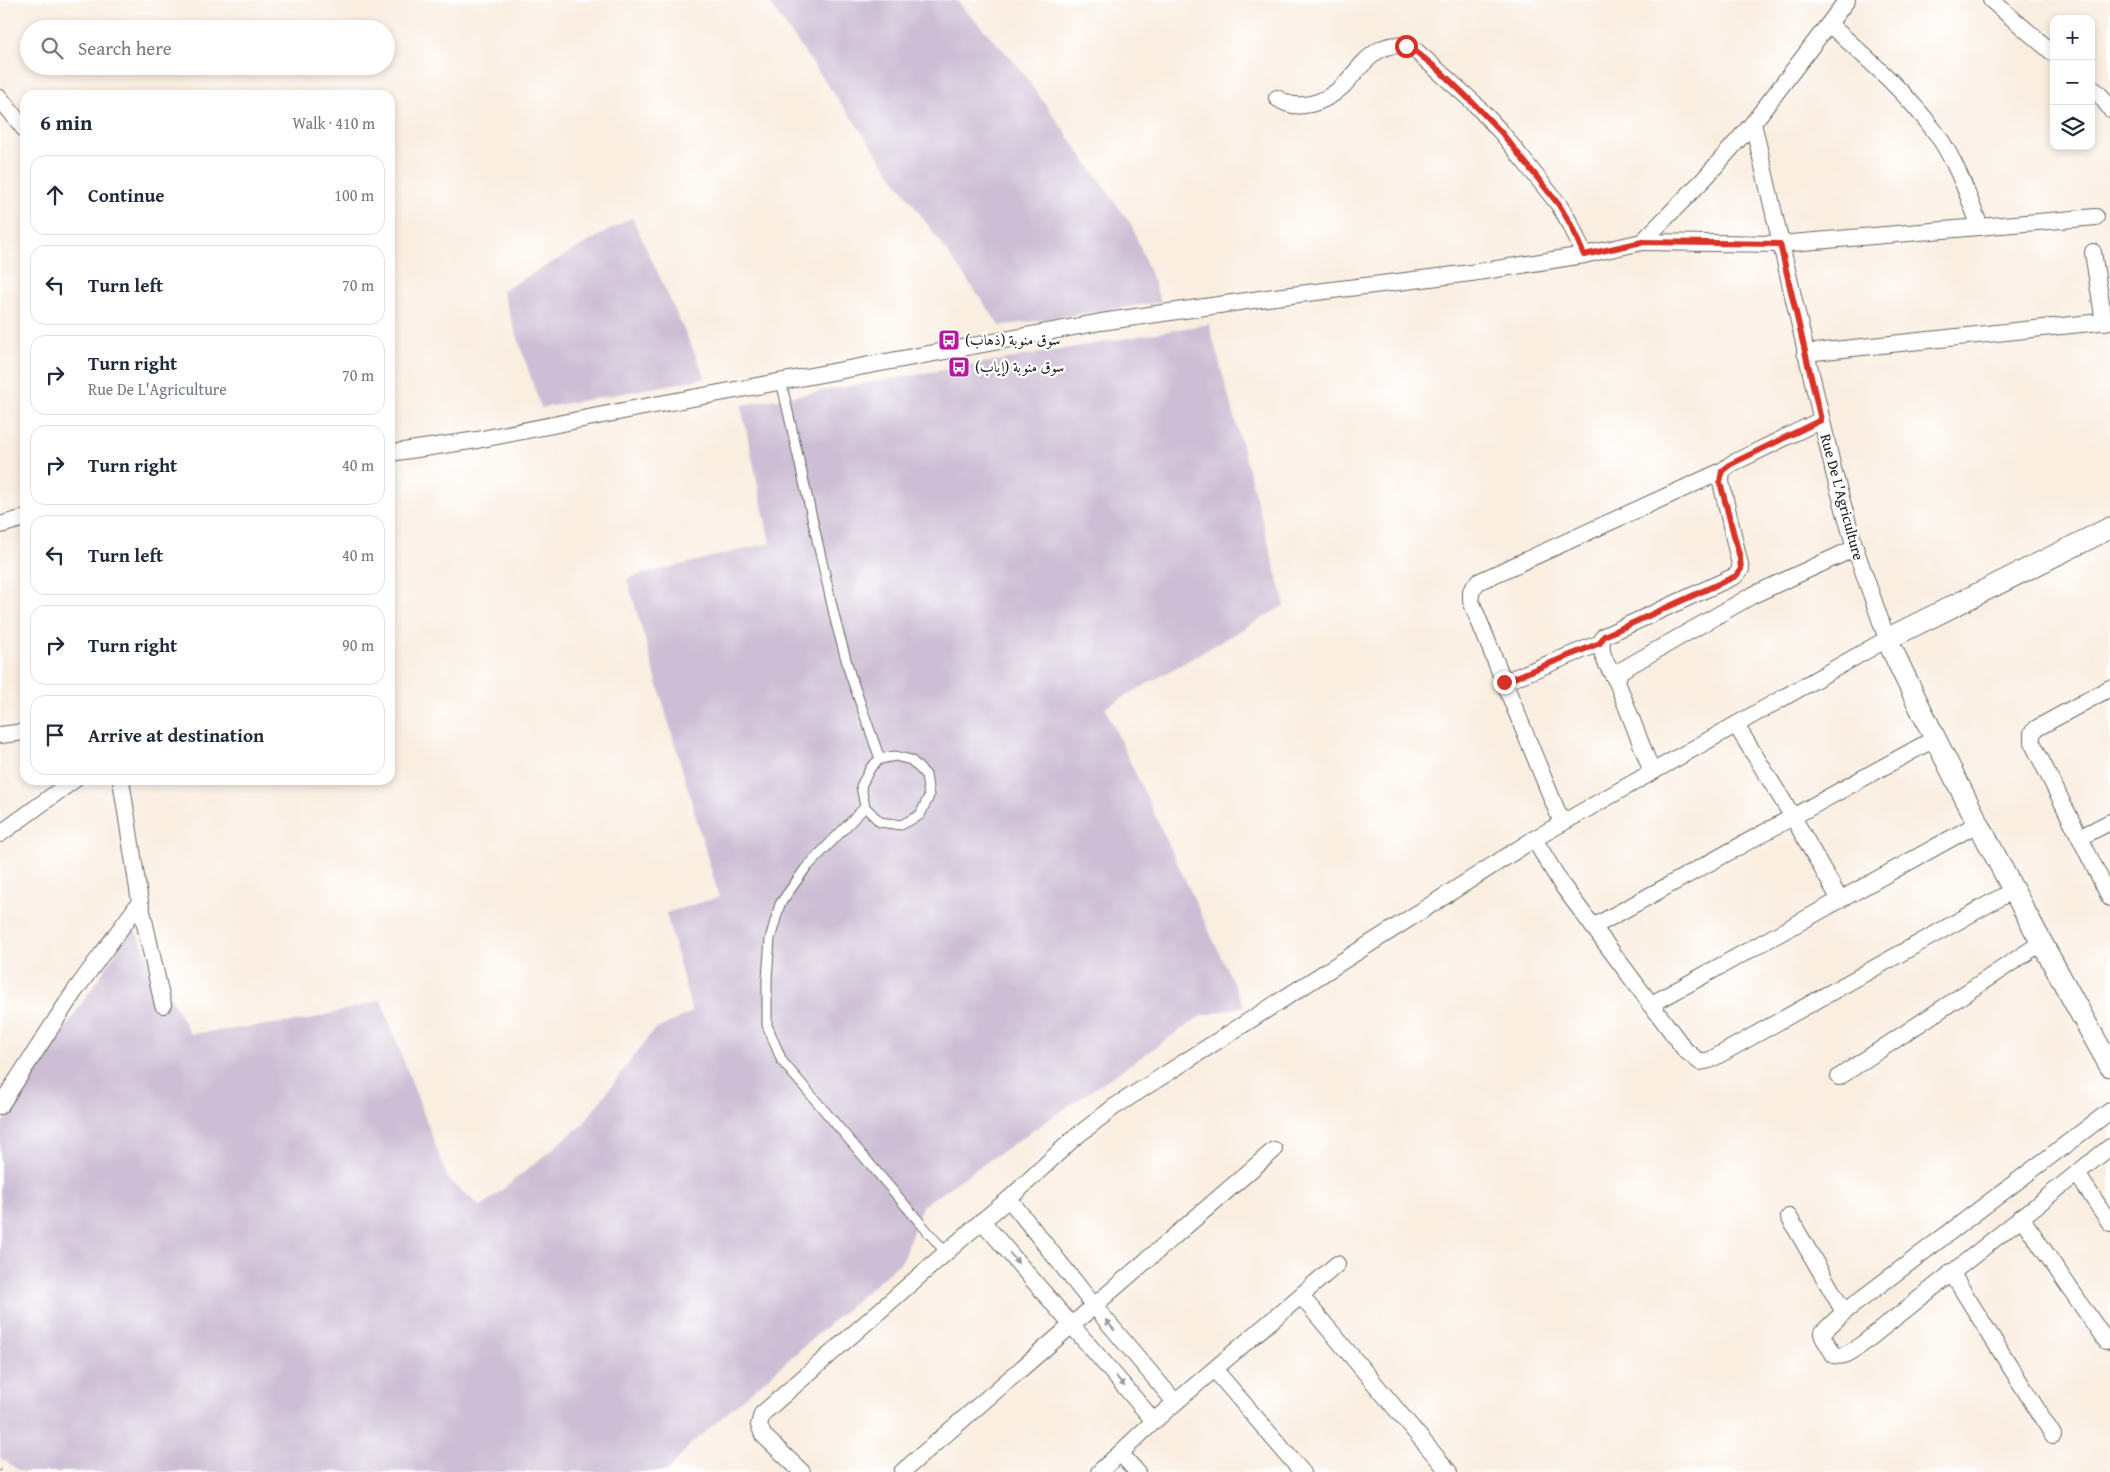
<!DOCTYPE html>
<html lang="en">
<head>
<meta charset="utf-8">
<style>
	:root { --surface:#fff; --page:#f6f6f7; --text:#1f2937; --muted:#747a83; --line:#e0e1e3 }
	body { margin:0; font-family:"Gentium Book Plus",Amiri,serif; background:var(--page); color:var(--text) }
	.controls { position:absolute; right:15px; top:15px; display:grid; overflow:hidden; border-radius:10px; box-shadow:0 2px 8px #0003 }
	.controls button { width:45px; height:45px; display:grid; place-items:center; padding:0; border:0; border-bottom:1px solid var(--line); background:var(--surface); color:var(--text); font:25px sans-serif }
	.stop { position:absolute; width:15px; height:15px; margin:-11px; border:4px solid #d93025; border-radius:50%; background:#fff }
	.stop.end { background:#d93025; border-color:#fff; box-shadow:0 1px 5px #0008 }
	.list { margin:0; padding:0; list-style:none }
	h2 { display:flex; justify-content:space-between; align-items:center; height:65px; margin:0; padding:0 20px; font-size:21px }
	h2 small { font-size:16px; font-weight:400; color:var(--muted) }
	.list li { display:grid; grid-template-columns:32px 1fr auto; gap:15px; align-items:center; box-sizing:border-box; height:80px; margin:0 10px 10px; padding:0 10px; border:1px solid var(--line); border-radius:15px }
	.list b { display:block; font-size:19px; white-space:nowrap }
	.list p { margin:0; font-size:16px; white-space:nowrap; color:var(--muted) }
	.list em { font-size:16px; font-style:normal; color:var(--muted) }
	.icon { flex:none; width:28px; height:28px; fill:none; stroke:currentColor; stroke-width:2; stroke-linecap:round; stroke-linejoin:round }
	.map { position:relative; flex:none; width:2110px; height:1472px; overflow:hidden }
	.search { position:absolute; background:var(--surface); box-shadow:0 2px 8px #0003; left:20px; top:20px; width:375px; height:55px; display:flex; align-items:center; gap:12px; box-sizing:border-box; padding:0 18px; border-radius:28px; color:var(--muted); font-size:19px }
	.panel { position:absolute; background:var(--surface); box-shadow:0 2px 8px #0003; left:20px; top:90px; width:375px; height:695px; border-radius:15px }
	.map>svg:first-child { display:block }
</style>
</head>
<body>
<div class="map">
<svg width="2110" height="1472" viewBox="0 0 2110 1472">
	<rect width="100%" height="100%" fill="#fff"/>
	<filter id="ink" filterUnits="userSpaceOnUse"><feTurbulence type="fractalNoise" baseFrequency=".02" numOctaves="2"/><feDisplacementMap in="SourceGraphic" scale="10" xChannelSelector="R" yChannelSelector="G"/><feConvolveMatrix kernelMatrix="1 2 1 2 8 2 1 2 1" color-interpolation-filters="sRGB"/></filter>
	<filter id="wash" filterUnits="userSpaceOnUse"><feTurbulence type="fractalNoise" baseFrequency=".0096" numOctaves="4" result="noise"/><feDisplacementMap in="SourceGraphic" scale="20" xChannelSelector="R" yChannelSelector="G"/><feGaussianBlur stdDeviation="1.12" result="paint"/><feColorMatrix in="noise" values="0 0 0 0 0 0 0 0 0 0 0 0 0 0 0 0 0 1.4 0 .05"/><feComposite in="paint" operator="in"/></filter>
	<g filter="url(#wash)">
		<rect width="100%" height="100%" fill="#faeee1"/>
		<g fill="#ccbed4">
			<path d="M767 0H956L1018 66 1132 226 1161 302 1000 326Z"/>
			<path d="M632 217 706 378 541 408 502 291Z"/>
			<path d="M1209 324 1285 605 1105 708 1244 1006 1201 1016 922 1206 902 1261 690 1445 667 1472H22L0 1458V1126L133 927 190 1034 308 1020 381 1000 448 1179 481 1207 583 1124 653 1031 692 1012 666 913 719 897 627 578 770 543 741 405Z"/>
		</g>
	</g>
	<g filter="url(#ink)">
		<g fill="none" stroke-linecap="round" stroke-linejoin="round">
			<g stroke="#6a6661" stroke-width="11">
				<g id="service">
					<path d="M781 381 836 623 850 674 880 759"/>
					<path d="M895 756 911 760 926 775 929 796 920 815 901 825 880 822 865 807 861 786 871 767 880 759Z"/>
					<path d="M865 807 805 869 780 904 770 939 767 979V1025L782 1061 946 1253"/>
				</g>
			</g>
			<g stroke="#6a6661" stroke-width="18">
				<g id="minor">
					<path d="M1991 0 2054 54"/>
					<path d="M1829 24C1867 58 1906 92 1936 133 1956 161 1968 195 1980 227"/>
					<path d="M2091 87 2101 96 2110 109"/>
					<path d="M0 98 25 130"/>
					<path d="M1277 98C1297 113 1325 103 1343 86 1363 65 1381 33 1415 50L1473 102 1501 132 1559 205 1571 225 1584 255"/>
					<path d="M1642 242 1780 244 2096 217"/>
					<path d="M2093 252 2104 322"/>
					<path d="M1805 353 2110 321"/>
					<path d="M390 453 477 440 633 409 1101 322 1267 298 1471 273 1584 255 1642 242 1705 178 1753 123 1847 0"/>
					<path d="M0 525 25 518"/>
					<path d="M1504 682 1471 601V591L1478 582 1722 471"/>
					<path d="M1617 682C1609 668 1596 651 1604 636L1735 576 1741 569 1721 482 1722 471 1731 464 1821 420"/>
					<path d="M2110 688 2037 728 2032 733V742L2110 898"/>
					<path d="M1736 725 1793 817 1840 900"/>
					<path d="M0 735 25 732"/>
					<path d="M1652 772 1617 682 1620 671 1753 595 1855 548"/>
					<path d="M121 780 140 902 163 1005"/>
					<path d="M1562 823 1504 682 1600 643"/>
					<path d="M0 834 74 780"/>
					<path d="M2081 837 2110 822"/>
					<path d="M1534 839 1562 885 1685 1050 1700 1062 1710 1060 2012 891"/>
					<path d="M1593 927 1934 739"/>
					<path d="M1650 1005 1979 823"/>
					<path d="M1839 1077 2041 943"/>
					<path d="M0 1106 74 992 140 902"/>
					<path d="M2110 1111 1844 1312 1823 1332V1337L1834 1355C1845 1358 1852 1351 1861 1345L2110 1147"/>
					<path d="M2077 1174 2110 1223"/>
					<path d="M1009 1199 1095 1307 1175 1402"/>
					<path d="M1789 1217 1844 1312"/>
					<path d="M2021 1217 2106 1341"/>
					<path d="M982 1221 1154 1421"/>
					<path d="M1951 1272 2053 1435"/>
					<path d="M1301 1296 1449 1472"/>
					<path d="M1215 1370 1302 1472"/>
					<path d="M1121 1454 1137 1472"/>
					<path d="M802 1472 763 1435 759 1425 762 1414 982 1221 1009 1199 1073 1139 1114 1107 1534 839 1887 639 1855 548 1834 473 1753 123"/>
					<path d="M902 1472 1274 1150"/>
					<path d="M1099 1472C1125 1450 1148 1425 1175 1403 1229 1356 1284 1311 1337 1264"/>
				</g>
			</g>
			<g stroke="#6a6661" stroke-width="23">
				<path id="tertiary" d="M2110 528 1887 639C1955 784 2031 926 2110 1066"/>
			</g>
			<path stroke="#6a6661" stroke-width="3" stroke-dasharray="1 4" stroke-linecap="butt" d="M0 1470 3 1472"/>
			<use href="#service" stroke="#fff" stroke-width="9"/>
			<use href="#minor" stroke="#fff" stroke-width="16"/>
			<use href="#tertiary" stroke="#fff" stroke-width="21"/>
		</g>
		<defs><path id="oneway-solid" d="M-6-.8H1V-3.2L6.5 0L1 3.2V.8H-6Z" transform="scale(1.25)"/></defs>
		<g fill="#999">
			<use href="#oneway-solid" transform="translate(1014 1258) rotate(49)"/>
			<use href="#oneway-solid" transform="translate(1110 1325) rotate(-130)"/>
			<use href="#oneway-solid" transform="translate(1120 1381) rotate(50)"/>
		</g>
	</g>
	<g fill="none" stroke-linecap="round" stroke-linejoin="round" filter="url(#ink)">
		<path stroke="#d93025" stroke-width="6" d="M1406 46 1414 50 1441 72 1472 102 1501 132 1559 205 1571 225 1584 255 1642 242 1780 244 1821 420 1731 464 1722 471 1720 482 1740 558 1741 569 1736 576 1604 636 1600 643 1504 682"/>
	</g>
	<defs>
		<g id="bus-square" transform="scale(1.125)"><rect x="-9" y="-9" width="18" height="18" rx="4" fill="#b5179e" stroke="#fff"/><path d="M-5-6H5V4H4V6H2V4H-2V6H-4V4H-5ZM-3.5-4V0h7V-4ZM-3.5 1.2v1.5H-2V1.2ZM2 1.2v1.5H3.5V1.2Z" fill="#fff"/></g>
	</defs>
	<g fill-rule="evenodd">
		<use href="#bus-square" x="949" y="340"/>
		<use href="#bus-square" x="959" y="367"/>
	</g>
	<g text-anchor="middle" stroke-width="4.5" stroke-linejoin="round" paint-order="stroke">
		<g font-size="15" fill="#1c1c1c" stroke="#fff" text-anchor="start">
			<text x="965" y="345">سوق منوبة (ذهاب)</text>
			<text x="975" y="372">سوق منوبة (إياب)</text>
		</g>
		<g font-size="15" fill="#1c1c1c" stroke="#fff">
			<text transform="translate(1842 497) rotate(75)" y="5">Rue De L'Agriculture</text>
		</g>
	</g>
</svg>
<div class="controls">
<button>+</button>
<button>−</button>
<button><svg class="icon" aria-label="layers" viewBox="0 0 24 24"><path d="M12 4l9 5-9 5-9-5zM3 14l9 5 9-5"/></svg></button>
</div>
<div class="stop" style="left:1406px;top:46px"></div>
<div class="stop end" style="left:1504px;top:682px"></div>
<div class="search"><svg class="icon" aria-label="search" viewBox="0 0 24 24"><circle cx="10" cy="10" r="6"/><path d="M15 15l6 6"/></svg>Search here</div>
<section class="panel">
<h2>6 min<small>Walk · 410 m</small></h2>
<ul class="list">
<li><svg class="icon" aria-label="ahead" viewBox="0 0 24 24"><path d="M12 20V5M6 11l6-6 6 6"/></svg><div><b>Continue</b></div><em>100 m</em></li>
<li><svg class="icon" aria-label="left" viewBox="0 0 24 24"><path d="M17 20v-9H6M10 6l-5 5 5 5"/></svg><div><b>Turn left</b></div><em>70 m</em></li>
<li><svg class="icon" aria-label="right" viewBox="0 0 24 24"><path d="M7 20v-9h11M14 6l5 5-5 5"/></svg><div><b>Turn right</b><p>Rue De L'Agriculture</p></div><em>70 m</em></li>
<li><svg class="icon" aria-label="right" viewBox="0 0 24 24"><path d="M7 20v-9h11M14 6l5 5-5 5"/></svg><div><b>Turn right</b></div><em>40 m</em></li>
<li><svg class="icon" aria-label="left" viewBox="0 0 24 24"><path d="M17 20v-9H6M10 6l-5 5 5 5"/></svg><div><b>Turn left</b></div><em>40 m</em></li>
<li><svg class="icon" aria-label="right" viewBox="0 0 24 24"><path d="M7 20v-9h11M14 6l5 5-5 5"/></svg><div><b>Turn right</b></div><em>90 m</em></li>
<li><svg class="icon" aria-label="arrive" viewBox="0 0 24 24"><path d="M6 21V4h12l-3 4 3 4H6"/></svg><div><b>Arrive at destination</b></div></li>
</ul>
</section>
</div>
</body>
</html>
